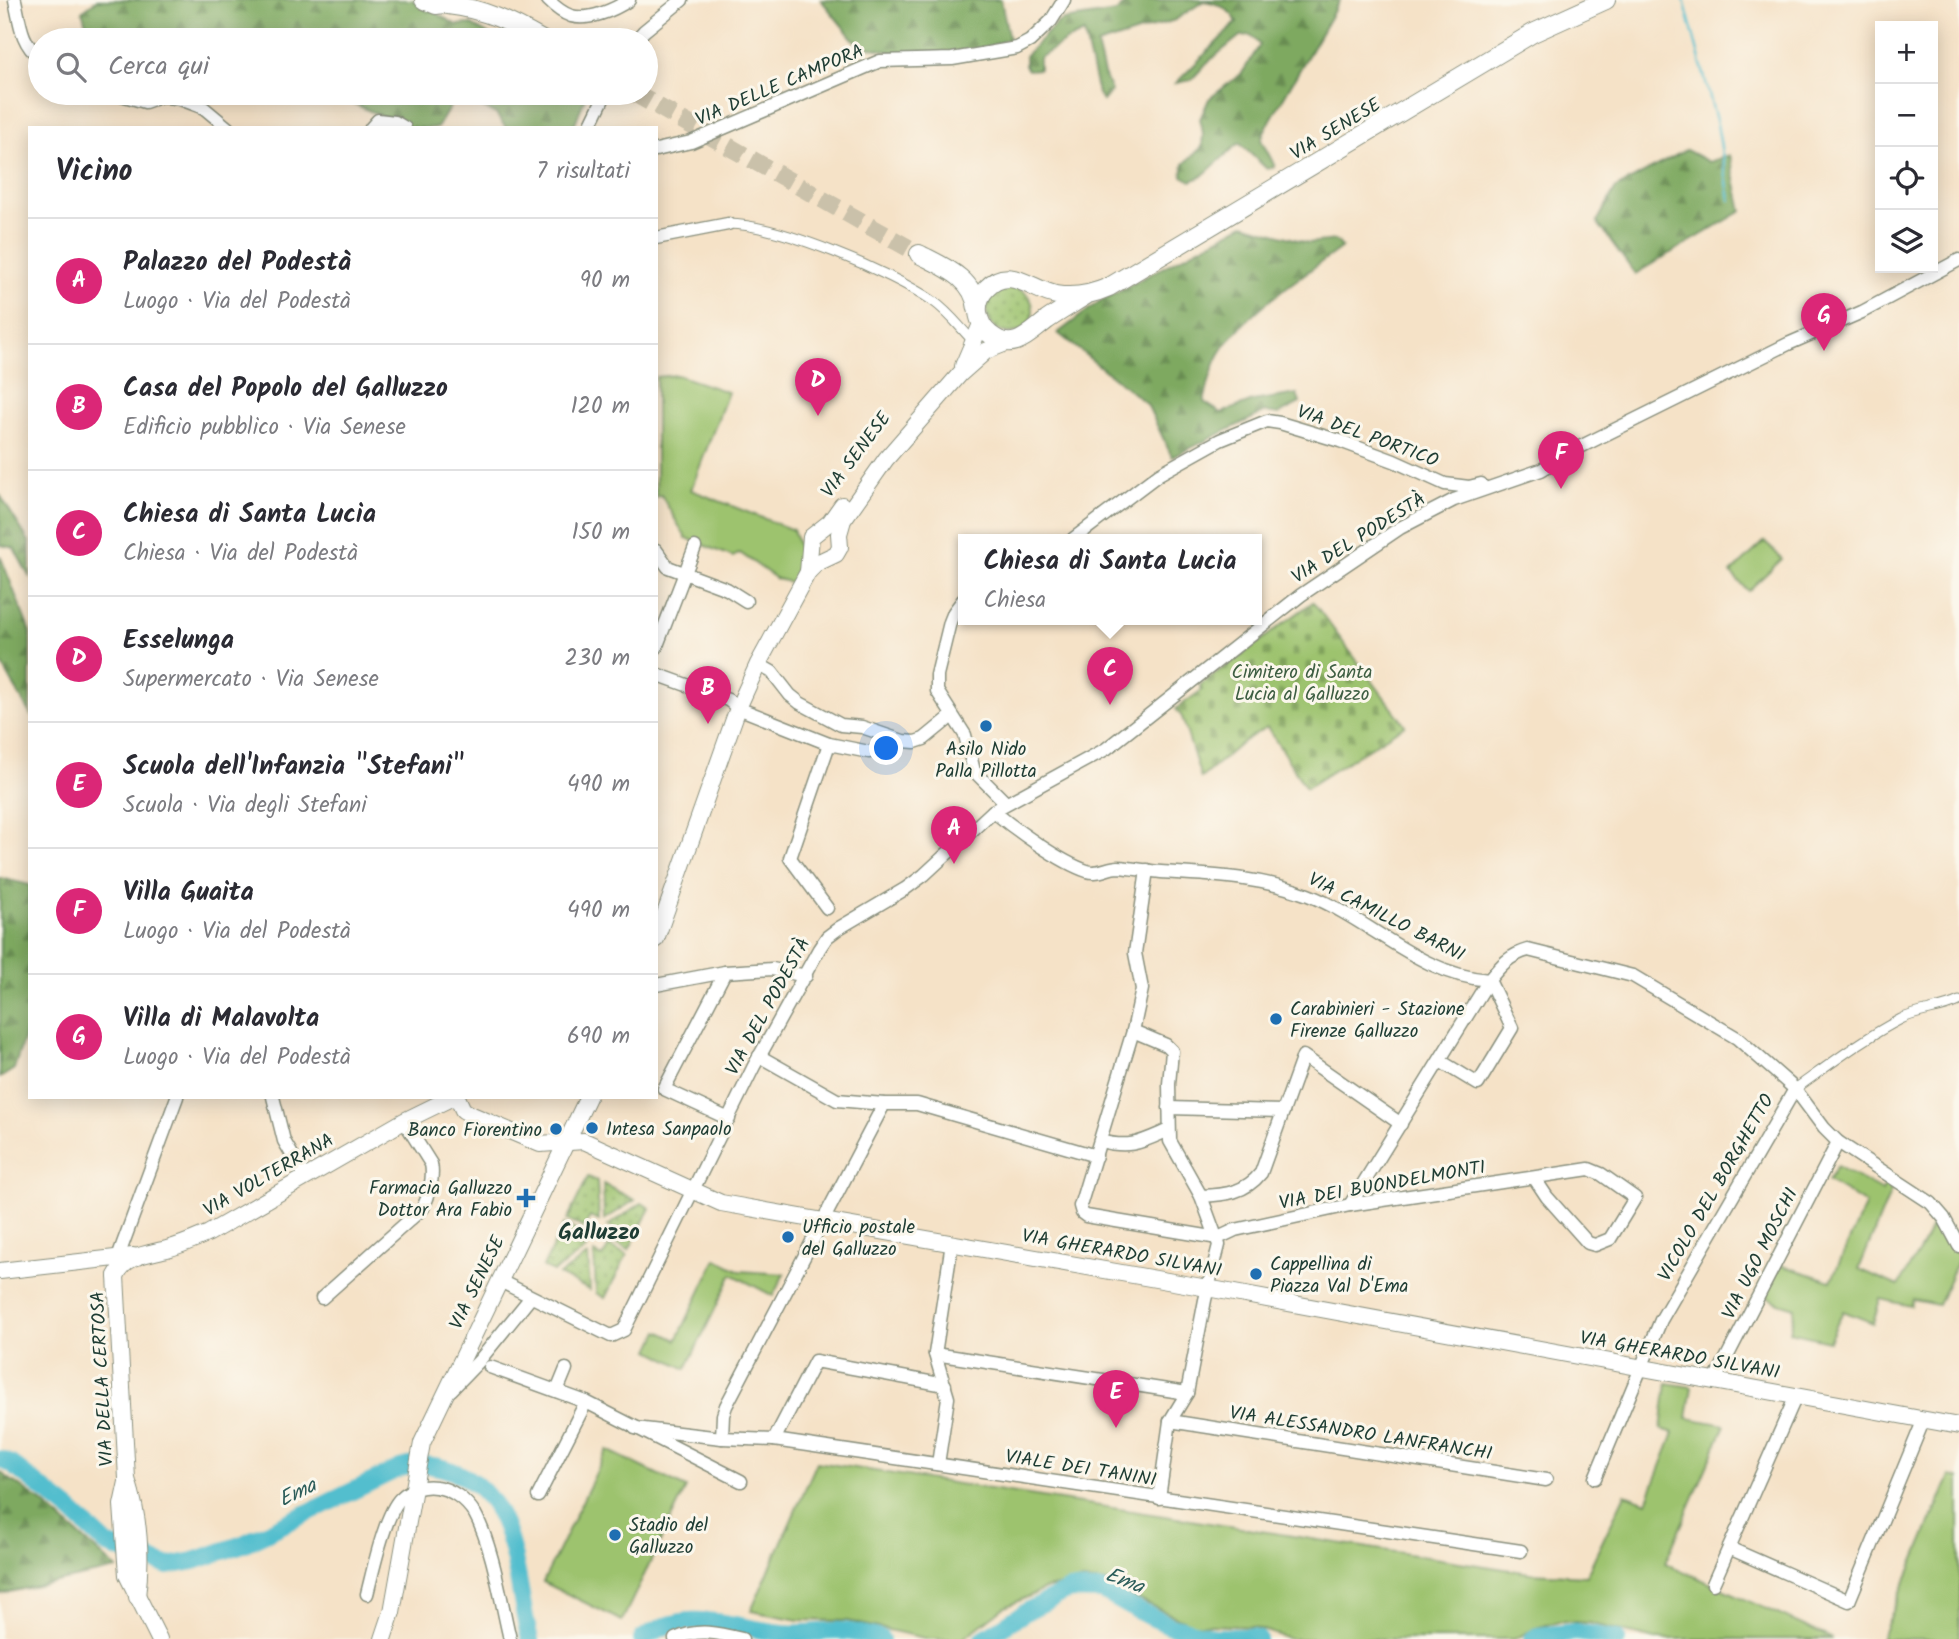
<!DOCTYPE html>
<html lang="it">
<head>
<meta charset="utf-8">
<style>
	:root { --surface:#fff; --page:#f7f7f7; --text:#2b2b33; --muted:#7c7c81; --line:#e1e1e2; --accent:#db2777 }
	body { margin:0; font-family:Kalam,sans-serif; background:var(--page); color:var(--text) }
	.controls { position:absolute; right:21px; top:21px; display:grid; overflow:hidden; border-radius:0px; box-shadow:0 4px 18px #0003 }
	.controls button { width:63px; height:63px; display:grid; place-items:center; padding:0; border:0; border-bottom:2px solid var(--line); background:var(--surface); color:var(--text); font:35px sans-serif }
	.you { position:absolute; left:887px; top:749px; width:24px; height:24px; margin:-18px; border:5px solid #fff; border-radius:50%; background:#1a73e8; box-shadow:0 0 0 10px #1a73e833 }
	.badge { display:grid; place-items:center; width:46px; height:46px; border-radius:50%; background:var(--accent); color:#fff; font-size:23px; font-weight:700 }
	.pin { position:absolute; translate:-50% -58px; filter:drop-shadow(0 2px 4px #0008) }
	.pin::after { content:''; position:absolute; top:37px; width:24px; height:21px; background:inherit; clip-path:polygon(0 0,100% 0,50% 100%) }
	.popup { position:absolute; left:958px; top:534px; width:304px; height:91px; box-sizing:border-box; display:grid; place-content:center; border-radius:0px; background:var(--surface); filter:drop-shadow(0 2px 5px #0005); font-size:23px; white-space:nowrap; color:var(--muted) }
	.popup b { font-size:26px; color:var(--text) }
	.popup::after { content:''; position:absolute; left:50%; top:100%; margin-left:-14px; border:14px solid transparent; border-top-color:var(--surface) }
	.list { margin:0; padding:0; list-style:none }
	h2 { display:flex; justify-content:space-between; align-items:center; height:91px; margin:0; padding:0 28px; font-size:30px }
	h2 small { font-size:23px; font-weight:400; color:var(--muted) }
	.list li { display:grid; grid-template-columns:46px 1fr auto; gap:21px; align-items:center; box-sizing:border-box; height:126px; padding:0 28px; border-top:2px solid var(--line) }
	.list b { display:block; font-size:26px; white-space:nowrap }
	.list p { margin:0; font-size:23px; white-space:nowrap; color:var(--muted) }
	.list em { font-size:23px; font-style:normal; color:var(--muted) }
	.icon { flex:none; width:38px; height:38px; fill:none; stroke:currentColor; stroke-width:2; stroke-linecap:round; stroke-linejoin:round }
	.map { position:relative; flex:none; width:1959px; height:1639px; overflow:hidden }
	.search { position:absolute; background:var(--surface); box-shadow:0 4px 18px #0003; left:28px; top:28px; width:630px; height:77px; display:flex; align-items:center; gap:18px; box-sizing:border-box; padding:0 24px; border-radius:38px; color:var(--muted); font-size:26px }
	.panel { position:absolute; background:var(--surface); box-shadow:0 4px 18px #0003; left:28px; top:126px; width:630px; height:973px; border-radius:0px }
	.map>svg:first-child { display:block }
</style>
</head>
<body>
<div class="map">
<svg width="1959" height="1639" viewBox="0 0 1959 1639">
	<defs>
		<pattern id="grass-dots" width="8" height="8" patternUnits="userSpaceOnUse" patternTransform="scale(1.75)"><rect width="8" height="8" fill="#9dc36e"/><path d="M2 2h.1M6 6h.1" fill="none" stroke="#7fa05b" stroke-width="1.8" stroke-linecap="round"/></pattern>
		<pattern id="forest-firs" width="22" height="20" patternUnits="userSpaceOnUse" patternTransform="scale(1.75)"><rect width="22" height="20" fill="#7ea961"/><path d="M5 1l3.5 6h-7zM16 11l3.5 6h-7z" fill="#678b51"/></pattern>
		<pattern id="cemetery-stones" width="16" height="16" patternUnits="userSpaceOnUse" patternTransform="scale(1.75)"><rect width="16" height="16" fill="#9dc36e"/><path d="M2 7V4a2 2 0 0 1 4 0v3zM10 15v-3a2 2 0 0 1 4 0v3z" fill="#7fa05b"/></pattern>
	</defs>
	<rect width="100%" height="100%" fill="#fbf7ec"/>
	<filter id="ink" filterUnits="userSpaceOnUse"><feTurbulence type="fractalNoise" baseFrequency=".0143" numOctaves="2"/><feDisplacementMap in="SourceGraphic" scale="14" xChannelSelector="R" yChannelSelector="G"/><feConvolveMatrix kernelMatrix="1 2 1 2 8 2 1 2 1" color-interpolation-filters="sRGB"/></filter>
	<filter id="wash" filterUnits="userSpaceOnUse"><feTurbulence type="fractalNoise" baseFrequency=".00686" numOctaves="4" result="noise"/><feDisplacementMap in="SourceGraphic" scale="28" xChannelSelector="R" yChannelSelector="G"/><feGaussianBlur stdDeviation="1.57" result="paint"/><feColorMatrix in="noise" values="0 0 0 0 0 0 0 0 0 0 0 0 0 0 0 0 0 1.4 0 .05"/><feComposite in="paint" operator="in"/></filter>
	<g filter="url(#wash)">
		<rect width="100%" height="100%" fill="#f5e2c7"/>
		<g fill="url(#grass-dots)" stroke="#5e8051" stroke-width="2">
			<circle cx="1010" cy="310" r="23"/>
			<path d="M588 1177 597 1181 599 1221 590 1217 584 1228 567 1220Z"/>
			<path d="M603 1184 635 1200 604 1220Z"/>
			<path d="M642 1203 650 1208 629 1250 612 1241 617 1231 608 1226Z"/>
			<path d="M564 1224 581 1233 576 1244 586 1249 553 1272 543 1267Z"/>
			<path d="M609 1246 627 1255 605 1298 596 1293 594 1253 603 1257Z"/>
			<path d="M588 1255 590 1290 559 1275Z"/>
		</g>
		<g fill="url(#forest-firs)" stroke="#4e734a" stroke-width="2">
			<path d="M97 0H412L457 25 470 24 499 40H154L86 24 82 11Z"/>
			<path d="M821 0H1001L1009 39 968 54H902L858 45Z"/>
			<path d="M1129 0H1340L1266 128 1261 140 1275 166 1267 169 1239 143 1201 177 1191 181 1182 176 1184 164 1202 147 1203 133 1200 119 1209 99 1242 73 1260 45 1251 35 1240 36 1208 62 1191 80 1176 83 1237 22C1230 9 1219 3 1204 1L1175 20 1097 45 1104 74 1111 91 1103 101 1098 94 1084 33 1066 41 1039 58V69L1028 70 1025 66V56L1057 23 1063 20 1116 12Z"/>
			<path d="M330 93H578L585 98 573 128H506L496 114 457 95 437 128H408Z"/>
			<path d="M1686 150 1709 162 1730 155 1742 211 1635 274 1597 222 1616 188Z"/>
			<path d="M1244 224 1308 243 1336 240 1342 247C1302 277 1244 312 1219 355 1211 370 1208 386 1204 402L1221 413 1253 401 1291 395 1297 394 1300 403 1279 414 1265 412 1172 457 1147 404 1058 333 1100 301Z"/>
			<path d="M0 495 30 543V578L14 548 0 545Z"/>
			<path d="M0 555 30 632V714L0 661Z"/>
			<path d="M0 878 30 885V1018L14 1069 0 1078Z"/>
			<path d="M0 1472 43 1503 117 1569 0 1594Z"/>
		</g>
		<path fill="url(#cemetery-stones)" stroke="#5e8051" stroke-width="2" d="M1313 602 1405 725 1306 788 1267 727 1244 741 1201 778 1182 717 1176 709 1202 690 1200 685Z"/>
		<g fill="#9dc36e" stroke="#5e8051" stroke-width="2">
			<path d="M677 375 728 392 691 490 793 530 801 553 793 583 777 579 740 553 733 557 686 538 661 495 656 497V377Z"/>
			<path d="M1765 541 1782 559 1748 591 1731 573Z"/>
			<path d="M1837 1166 1882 1191 1889 1179 1895 1181 1859 1269 1898 1286 1922 1247 1932 1224 1959 1254V1258L1938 1305 1913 1300 1911 1306 1880 1299 1873 1323 1843 1311 1829 1341 1790 1332 1795 1308 1779 1303 1764 1295 1781 1265 1831 1281 1866 1204 1828 1181Z"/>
			<path d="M716 1259 740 1271 784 1274 773 1296 732 1274 686 1369 650 1350 659 1331 677 1340Z"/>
			<path d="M1667 1383 1692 1387 1687 1418 1725 1425 1665 1563 1833 1639H1655L1589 1623 1560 1621 1536 1628 1515 1639H1289L1254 1627 1191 1624 1135 1598 1111 1583 1082 1581 1047 1588 1003 1608 963 1639H929L847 1621 799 1620 751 1611 817 1462 1530 1573 1586 1576 1625 1494 1647 1502 1674 1433 1661 1429Z"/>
			<path d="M607 1450 686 1488 622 1621 543 1582Z"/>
			<path d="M1950 1476 1959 1478V1639H1881Z"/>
		</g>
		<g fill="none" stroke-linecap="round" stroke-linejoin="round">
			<path stroke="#53bece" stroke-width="2.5" d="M1684 0 1717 124 1730 200"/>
			<g stroke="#53bece" stroke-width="18">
				<path d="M0 1459 11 1464 71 1511 107 1545 168 1566 194 1561 243 1544 400 1468C418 1462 434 1464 452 1471 519 1495 514 1582 530 1639"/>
				<path d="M642 1639C688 1605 732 1628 783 1633 801 1635 820 1631 838 1631 852 1631 867 1635 881 1639"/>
				<path d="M983 1639 1029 1610 1069 1590 1102 1591 1136 1610 1171 1626 1213 1637H1252L1258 1639"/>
				<path d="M1533 1639 1538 1636 1576 1632 1617 1639"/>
			</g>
		</g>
	</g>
	<g filter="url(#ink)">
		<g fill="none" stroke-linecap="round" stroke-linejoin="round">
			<path stroke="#cac1aa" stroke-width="18" stroke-dasharray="18 9" stroke-linecap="butt" d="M634 93 919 254"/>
			<g stroke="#8a907e" stroke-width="11">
				<g id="pedestrian">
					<path d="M728 224C777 224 891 272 933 301 950 313 961 329 975 343"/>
					<path d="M1795 1089C1829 1065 1864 1038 1901 1019 1919 1010 1941 1010 1959 1001"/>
				</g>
			</g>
			<g stroke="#8a907e" stroke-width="15">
				<g id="minor">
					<path d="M15 0C20 23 21 43 40 58"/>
					<path d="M548 0C554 6 562 13 571 16 589 21 614 10 629 0"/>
					<path d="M636 40 644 31 682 0"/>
					<path d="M115 93 145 102 162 96 180 99 204 108 228 128"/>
					<path d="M371 128 378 120 395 122 405 128"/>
					<path d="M589 128 606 93"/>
					<path d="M656 150 691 142 880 61 952 59 1017 48 1030 41 1051 21 1064 0"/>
					<path d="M656 238 728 224"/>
					<path d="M1073 539 1159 474 1220 440 1267 421 1280 423 1340 441 1394 461 1445 484 1469 487 1481 484"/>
					<path d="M656 550 668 567 727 589 746 601"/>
					<path d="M963 600 954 612 950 622 937 675V691L965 735 974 771 1006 803"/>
					<path d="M656 648 695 547"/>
					<path d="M758 664 772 672 790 695 800 703 841 725 862 727 903 741 915 742 924 739 952 716"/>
					<path d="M656 674 728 700 738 708 829 744 869 752"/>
					<path d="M993 811C1016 830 1060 862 1087 871 1098 875 1108 867 1118 867 1133 868 1147 871 1161 872 1211 875 1260 877 1308 895 1370 919 1421 976 1489 980"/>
					<path d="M1147 870 1135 953 1142 989 1133 1031 1080 1206 1082 1213 1086 1216 1218 1238 1235 1230 1350 1205 1589 1169 1601 1174 1635 1198 1610 1239 1595 1245 1588 1243 1547 1197 1535 1179"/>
					<path d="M827 908 790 858 829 744"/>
					<path d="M725 972 664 1089 729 1119"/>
					<path d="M656 985 725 972 772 969 806 976"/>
					<path d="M1133 1031 1166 1045 1172 1051 1169 1084 1170 1141 1201 1196 1219 1245 1205 1300 1187 1393 1170 1421 1159 1498"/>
					<path d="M759 1056 837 1100 884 1104H917L1096 1156"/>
					<path d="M1440 1061 1478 1084 1512 1028 1489 980"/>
					<path d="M273 1097 284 1141 305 1177"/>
					<path d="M1169 1108 1283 1111"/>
					<path d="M1100 1141C1131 1149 1141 1142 1169 1130"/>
					<path d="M1201 1196C1225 1195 1245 1193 1261 1173L1303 1056 1401 1124"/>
					<path d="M1350 1205 1489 980C1501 965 1510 955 1528 950L1633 976 1737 1038 1795 1089 1824 1128 1838 1142 1931 1203 1944 1218 1959 1246"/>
					<path d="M118 1257 177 1097"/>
					<path d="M500 1281 611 1336 624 1330 754 1066 819 949 827 937 839 928 905 889 924 875 993 811 1106 749 1301 595 1400 528 1454 500 1541 470 1582 446 1788 344 1862 312 1959 260"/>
					<path d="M322 1298 423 1208C429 1196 434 1177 431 1164L404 1121"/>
					<path d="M935 1354 1187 1393"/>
					<path d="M490 1367 586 1402 741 1481"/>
					<path d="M1714 1382 1838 1142"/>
					<path d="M451 1390 479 1361 531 1297"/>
					<path d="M557 1391 566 1369"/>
					<path d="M1170 1421 1546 1480"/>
					<path d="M635 1428 722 1438 774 1440 1521 1551"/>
					<path d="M722 1438 723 1415 726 1406 884 1104"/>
					<path d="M774 1440 815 1361 945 1385"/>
					<path d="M938 1464 948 1398 935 1354 952 1243"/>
					<path d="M1595 1478 1661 1320 1795 1089"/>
					<path d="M538 1496 586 1402"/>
					<path d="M1729 1548 1849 1601 1924 1419"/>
					<path d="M1713 1584 1796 1396"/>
					<path d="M367 1594C373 1571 385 1513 401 1498 409 1489 424 1485 436 1487 452 1489 466 1500 475 1514 493 1547 501 1602 510 1639"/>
					<path d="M675 1639C698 1628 718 1633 742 1639"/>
				</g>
			</g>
			<g stroke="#8a907e" stroke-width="18">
				<g id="secondary">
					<path d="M963 366 981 324"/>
					<path d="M808 572 811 537 830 522 842 505"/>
					<path d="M656 939 738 708 758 664 808 572 817 563 836 554 840 547 839 534 843 520 886 459 960 374 986 351 1006 343"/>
					<path d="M457 1097 463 1110 470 1114 540 1144 584 1141 721 1203 1196 1286 1959 1426"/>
					<path d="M0 1271 133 1256"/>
					<path d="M116 1276C125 1255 148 1254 167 1249 182 1245 195 1239 209 1233L404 1121 453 1097"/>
					<path d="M116 1276 127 1479C139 1516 142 1558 137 1597"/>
					<path d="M127 1482 122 1505 127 1575 159 1639"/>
					<path d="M383 1639 392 1612 422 1443 588 1097"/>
				</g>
			</g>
			<g stroke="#8a907e" stroke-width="20">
				<g id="primary">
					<path d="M424 0 436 5 458 2"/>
					<path d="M448 5C484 9 511 22 542 40"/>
					<path d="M919 254C944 267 974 278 977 309"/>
					<path d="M1088 294C1074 303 1060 311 1047 320 1029 334 1013 353 991 335 984 330 979 321 978 312 977 303 981 294 987 288 1009 264 1033 291 1056 295 1074 298 1093 294 1109 287L1533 33 1606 0"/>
				</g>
			</g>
			<use href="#pedestrian" stroke="#fff" stroke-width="9"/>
			<use href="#minor" stroke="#fff" stroke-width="12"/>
			<use href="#secondary" stroke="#fff" stroke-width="16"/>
			<use href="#primary" stroke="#fff" stroke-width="18"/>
		</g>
	</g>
	<g fill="#1f6fb2" stroke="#fbf7ec" stroke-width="2.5">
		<circle cx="986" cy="726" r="7"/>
		<circle cx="1276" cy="1019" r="7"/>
		<circle cx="592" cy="1128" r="7"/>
		<circle cx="556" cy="1129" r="7"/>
		<path d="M522.5 1187.5h7v7h7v7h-7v7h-7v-7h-7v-7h7z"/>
		<circle cx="788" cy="1237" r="7"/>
		<circle cx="1256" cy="1274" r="7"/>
		<circle cx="615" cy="1535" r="7"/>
	</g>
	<g text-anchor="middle" stroke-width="6" stroke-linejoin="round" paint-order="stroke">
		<g font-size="19" fill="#1f3d34" stroke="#fbf7ec">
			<text transform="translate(779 84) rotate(-23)" y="7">VIA DELLE CAMPORA</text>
			<text transform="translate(1335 128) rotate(-31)" y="7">VIA SENESE</text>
			<text transform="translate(1368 435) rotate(20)" y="7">VIA DEL PORTICO</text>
			<text transform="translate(855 454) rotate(-53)" y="7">VIA SENESE</text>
			<text transform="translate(1358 537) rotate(-32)" y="7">VIA DEL PODESTÀ</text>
			<text transform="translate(1387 916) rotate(27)" y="7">VIA CAMILLO BARNI</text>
			<text transform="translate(767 1006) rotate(-61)" y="7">VIA DEL PODESTÀ</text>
			<text transform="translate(268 1174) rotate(-30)" y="7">VIA VOLTERRANA</text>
			<text transform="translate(1382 1184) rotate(-10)" y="7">VIA DEI BUONDELMONTI</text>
			<text transform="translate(1715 1187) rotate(-60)" y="7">VICOLO DEL BORGHETTO</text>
			<text transform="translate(1122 1252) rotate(10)" y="7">VIA GHERARDO SILVANI</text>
			<text transform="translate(1759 1253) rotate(-63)" y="7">VIA UGO MOSCHI</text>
			<text transform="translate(476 1282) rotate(-64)" y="7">VIA SENESE</text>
			<text transform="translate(1680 1354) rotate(10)" y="7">VIA GHERARDO SILVANI</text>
			<text transform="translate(101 1379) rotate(-93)" y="7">VIA DELLA CERTOSA</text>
			<text transform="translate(1361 1432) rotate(9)" y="7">VIA ALESSANDRO LANFRANCHI</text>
			<text transform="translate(1081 1467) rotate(9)" y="7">VIALE DEI TANINI</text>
		</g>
		<g font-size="19" fill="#3e5e42" stroke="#fbf7ec">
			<text x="1302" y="678">Cimitero di Santa<tspan x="1302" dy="22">Lucia al Galluzzo</tspan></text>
		</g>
		<g font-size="19" fill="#1f3d34" stroke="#fbf7ec" text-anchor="start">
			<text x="986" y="755" text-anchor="middle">Asilo Nido<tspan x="986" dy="22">Palla Pillotta</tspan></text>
			<text x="1290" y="1015">Carabinieri - Stazione<tspan x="1290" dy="22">Firenze Galluzzo</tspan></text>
			<text x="606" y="1135">Intesa Sanpaolo</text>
			<text x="542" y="1136" text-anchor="end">Banco Fiorentino</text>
			<text x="512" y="1194" text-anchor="end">Farmacia Galluzzo<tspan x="512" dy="22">Dottor Ara Fabio</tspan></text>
			<text x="802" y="1233">Ufficio postale<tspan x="802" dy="22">del Galluzzo</tspan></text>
			<text x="1270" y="1270">Cappellina di<tspan x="1270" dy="22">Piazza Val D'Ema</tspan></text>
			<text x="629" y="1531">Stadio del<tspan x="629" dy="22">Galluzzo</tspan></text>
		</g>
		<g font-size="21" font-style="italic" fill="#2c5d5a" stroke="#fbf7ec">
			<text transform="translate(297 1492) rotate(-26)" y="7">Ema</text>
			<text transform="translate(1125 1580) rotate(21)" y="7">Ema</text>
		</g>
		<g font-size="23" font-weight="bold" fill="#1f3d34" stroke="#fbf7ec">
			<text x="599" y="1239">Galluzzo</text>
		</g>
	</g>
</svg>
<div class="controls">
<button>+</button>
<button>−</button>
<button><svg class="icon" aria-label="locate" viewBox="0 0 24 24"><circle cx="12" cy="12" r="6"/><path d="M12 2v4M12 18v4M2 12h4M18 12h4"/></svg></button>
<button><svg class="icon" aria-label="layers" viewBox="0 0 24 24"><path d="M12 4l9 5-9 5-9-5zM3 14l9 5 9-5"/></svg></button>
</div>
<div class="you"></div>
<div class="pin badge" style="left:954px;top:864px">A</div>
<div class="pin badge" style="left:708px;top:724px">B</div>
<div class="pin badge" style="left:1110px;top:705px">C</div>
<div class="popup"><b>Chiesa di Santa Lucia</b>Chiesa</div>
<div class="pin badge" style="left:818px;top:416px">D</div>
<div class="pin badge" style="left:1116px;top:1428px">E</div>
<div class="pin badge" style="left:1561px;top:489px">F</div>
<div class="pin badge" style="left:1824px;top:351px">G</div>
<div class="search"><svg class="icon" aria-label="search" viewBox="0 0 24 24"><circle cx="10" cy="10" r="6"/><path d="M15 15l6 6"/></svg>Cerca qui</div>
<section class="panel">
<h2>Vicino<small>7 risultati</small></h2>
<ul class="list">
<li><span class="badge">A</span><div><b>Palazzo del Podestà</b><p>Luogo · Via del Podestà</p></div><em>90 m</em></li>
<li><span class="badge">B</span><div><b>Casa del Popolo del Galluzzo</b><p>Edificio pubblico · Via Senese</p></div><em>120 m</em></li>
<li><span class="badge">C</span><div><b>Chiesa di Santa Lucia</b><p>Chiesa · Via del Podestà</p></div><em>150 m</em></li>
<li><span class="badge">D</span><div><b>Esselunga</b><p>Supermercato · Via Senese</p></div><em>230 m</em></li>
<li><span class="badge">E</span><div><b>Scuola dell'Infanzia &quot;Stefani&quot;</b><p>Scuola · Via degli Stefani</p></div><em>490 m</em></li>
<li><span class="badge">F</span><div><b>Villa Guaita</b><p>Luogo · Via del Podestà</p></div><em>490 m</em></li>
<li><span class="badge">G</span><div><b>Villa di Malavolta</b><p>Luogo · Via del Podestà</p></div><em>690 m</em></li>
</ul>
</section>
</div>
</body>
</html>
